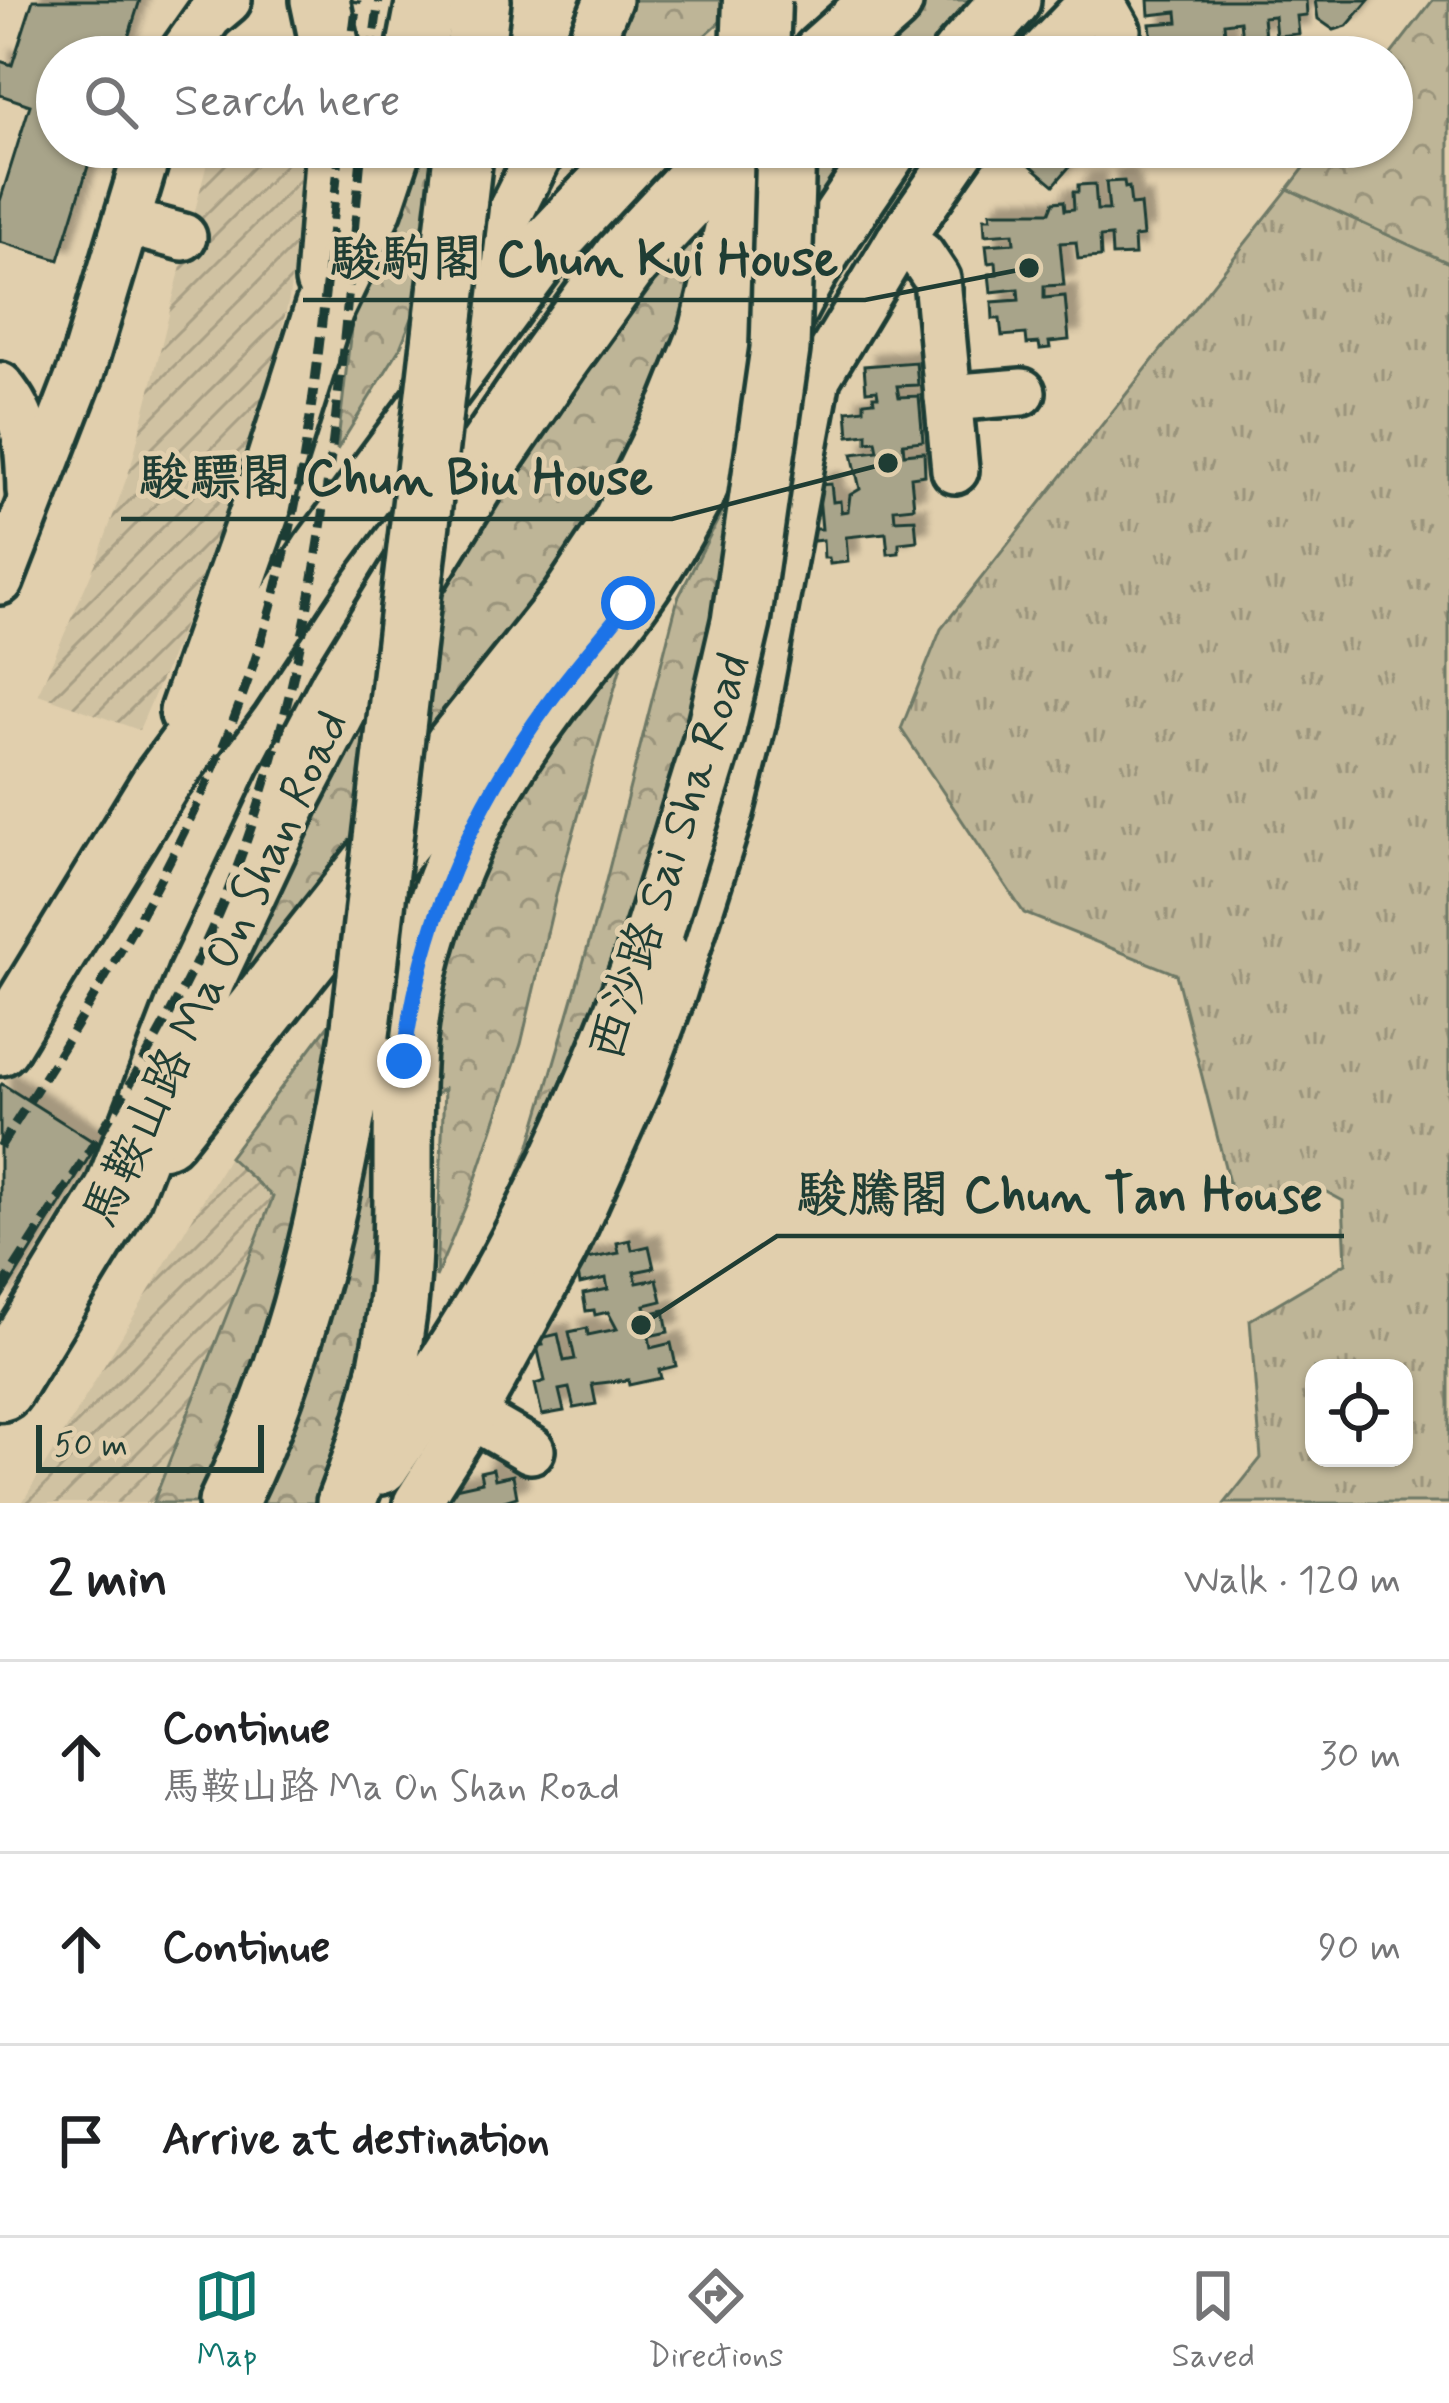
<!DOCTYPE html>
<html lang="en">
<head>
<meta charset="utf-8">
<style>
	:root { --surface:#fff; --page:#f6f6f6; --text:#202124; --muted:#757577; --line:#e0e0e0; --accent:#0f766e }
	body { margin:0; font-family:Mynerve,"LXGW WenKai TC",sans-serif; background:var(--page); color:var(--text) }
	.controls { position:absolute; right:36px; bottom:36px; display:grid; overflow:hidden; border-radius:24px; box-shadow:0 3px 9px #0004 }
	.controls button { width:108px; height:108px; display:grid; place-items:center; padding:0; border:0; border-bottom:3px solid var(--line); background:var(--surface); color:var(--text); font:60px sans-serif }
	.scale { position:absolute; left:36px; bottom:30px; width:228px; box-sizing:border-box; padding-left:12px; border:6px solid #1f3d34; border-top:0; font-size:33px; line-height:42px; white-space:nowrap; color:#1f3d34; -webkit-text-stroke:9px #e1cfad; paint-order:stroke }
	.stop { position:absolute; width:36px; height:36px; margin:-27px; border:9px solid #1a73e8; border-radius:50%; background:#fff }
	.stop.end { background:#1a73e8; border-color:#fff; box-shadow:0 3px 12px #0008 }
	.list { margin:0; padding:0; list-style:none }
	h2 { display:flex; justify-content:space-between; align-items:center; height:156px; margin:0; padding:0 48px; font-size:51px }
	h2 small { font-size:39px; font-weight:400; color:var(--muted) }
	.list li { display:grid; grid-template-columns:78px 1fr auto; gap:36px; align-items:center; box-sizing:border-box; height:192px; padding:0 48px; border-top:3px solid var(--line) }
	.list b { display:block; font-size:45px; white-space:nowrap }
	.list p { margin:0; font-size:39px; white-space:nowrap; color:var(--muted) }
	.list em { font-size:39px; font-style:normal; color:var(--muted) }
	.icon { flex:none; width:66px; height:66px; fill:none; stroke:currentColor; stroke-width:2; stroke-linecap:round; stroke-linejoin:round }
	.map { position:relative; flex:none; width:1449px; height:1503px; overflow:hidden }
	.search { position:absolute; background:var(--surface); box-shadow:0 3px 9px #0004; left:36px; right:36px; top:36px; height:132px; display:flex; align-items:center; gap:30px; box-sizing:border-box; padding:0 42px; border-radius:66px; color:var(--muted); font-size:45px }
	.sheet { height:732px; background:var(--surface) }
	nav { display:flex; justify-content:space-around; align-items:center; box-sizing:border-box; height:168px; border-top:3px solid var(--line); background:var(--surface); font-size:33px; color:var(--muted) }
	nav a { display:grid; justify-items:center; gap:6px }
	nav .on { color:var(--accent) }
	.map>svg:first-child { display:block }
</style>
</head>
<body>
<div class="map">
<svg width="1449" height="1503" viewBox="0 0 1449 1503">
	<defs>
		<pattern id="industrial-furrows" width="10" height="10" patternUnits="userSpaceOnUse" patternTransform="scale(3)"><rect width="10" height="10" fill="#d0c2a2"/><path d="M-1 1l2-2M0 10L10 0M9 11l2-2" fill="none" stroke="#a89f85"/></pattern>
		<pattern id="grass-tufts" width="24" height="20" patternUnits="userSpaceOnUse" patternTransform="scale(3)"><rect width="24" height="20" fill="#beb597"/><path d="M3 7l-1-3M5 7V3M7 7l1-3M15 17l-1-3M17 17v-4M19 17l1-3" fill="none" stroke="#9a947c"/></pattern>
		<pattern id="forest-crowns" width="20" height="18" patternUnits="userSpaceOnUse" patternTransform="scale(3)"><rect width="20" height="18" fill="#beb597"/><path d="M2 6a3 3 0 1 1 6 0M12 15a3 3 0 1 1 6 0" fill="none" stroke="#9a947c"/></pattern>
		<filter id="shadow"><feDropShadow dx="11" dy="-11" stdDeviation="3" flood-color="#0004"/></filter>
	</defs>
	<rect width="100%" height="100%" fill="#e1cfad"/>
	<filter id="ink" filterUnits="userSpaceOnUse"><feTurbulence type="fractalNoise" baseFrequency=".00833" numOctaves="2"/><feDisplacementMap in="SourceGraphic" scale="24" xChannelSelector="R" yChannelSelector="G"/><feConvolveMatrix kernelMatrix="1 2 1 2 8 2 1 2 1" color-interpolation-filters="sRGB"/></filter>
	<g filter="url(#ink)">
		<g fill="url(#industrial-furrows)">
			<path d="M211 147H307L289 299 269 382 228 505 177 643 139 730 38 694 97 560 131 466Z"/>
			<path d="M229 1157 273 1196 153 1503H22Z"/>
		</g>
		<path fill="url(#grass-tufts)" stroke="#6e7966" stroke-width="3" fill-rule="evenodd" d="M1288 189 1449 263V1503H1225L1261 1458 1250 1320 1346 1263 1343 1201 1321 1189 1235 1206 1176 974 1024 913 901 729 941 629ZM1314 1368H1404V1458H1314Z"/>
		<g fill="url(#forest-crowns)" stroke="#6e7966" stroke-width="3">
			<path d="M624 0H744L681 57H602Z"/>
			<path d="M919 0H979L932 57H857Z"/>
			<path d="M1433 0H1449V263L1288 189 1320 147H1392V57H1389Z"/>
			<path d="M372 147H481L400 348 337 450Z"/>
			<path d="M767 147H863L709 409 605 522 258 970 243 961C355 731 481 503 637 299 677 246 724 197 767 147Z"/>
			<path d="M748 461 701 688 630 925 541 1154 468 1296 530 1145 598 912 678 598Z"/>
			<path d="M623 659 558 887 521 1044 470 1196 436 1277 444 1089 424 1102 428 1038 460 904 528 780Z"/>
			<path d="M335 1016C316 1115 302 1218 272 1315 253 1379 225 1443 196 1503H153L273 1197 229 1157Z"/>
			<path d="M380 1025 385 1290 331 1477 317 1503H254Z"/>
		</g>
		<g fill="#a8a48a" stroke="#1f3d34" stroke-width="3" filter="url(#shadow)">
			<path d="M33 0H140L122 57H57V147H94L59 260 0 242V201L30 105 0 95V61L12 65Z"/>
			<path d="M1148 0H1306L1307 15 1297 16 1299 34 1276 36 1274 16 1263 17 1265 37 1242 39 1240 21 1224 23 1227 57H1153L1160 53 1159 42H1152L1150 24 1178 22 1177 12 1149 15Z"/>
			<path d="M1315 0H1369L1347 26 1334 30 1318 19Z"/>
			<path d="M1009 147H1086L1054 185Z"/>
			<path d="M1124 181 1125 188 1129 187 1131 205 1140 204 1143 236 1134 237 1135 255 1112 256 1111 236 1100 237 1101 257 1078 259 1076 242 1060 243 1064 285 1044 286V298L1065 296 1069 340 1049 342 1050 348 1040 349 1039 343 1027 344 1026 334 1002 336 1000 319H993L992 302 1019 300 1018 289 991 292 989 274H997L996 262 988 263 986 245 1014 243 1013 233 985 235 984 218H991L990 212H1050L1054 202 1064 201 1065 210 1074 209 1073 192H1078V185L1095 184 1097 210H1109L1106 182Z"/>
			<path d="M916 362 918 385 897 386 899 397 919 396 923 441 903 443 904 454 924 452 925 475 911 477 914 507 894 509 895 520 915 519 917 541 899 543V553L888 554 886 533 846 537 848 562 830 564 829 558H824L823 540 813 541 811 529H822L818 485 831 484 833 502 840 501 841 512 848 511 850 495 860 489 852 454 878 451 876 441 867 442V434L849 436 847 411 864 409V402L874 401 873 396H878L877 390 866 391 864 366Z"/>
			<path d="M2 1084 97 1144 0 1301V1086Z"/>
			<path d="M630 1240 632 1250 649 1246 654 1268 634 1272 637 1283 657 1279 662 1301 645 1305 647 1314 664 1310 668 1332 649 1336 651 1348 671 1343 676 1366 659 1370 661 1378 629 1385 628 1380 592 1384 596 1404 574 1408 569 1388 559 1390 564 1411 542 1415 535 1384 545 1381 537 1346 543 1345 541 1338 558 1334 564 1361 575 1359 569 1332 587 1328 588 1335 617 1329 608 1312 595 1315 594 1310 586 1311 583 1294 608 1289 606 1278 580 1284 577 1268 584 1266 582 1260 619 1253 617 1243Z"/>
			<path d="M493 1469 495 1479 513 1475 517 1497 498 1503H441L446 1490 482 1482 480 1472Z"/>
		</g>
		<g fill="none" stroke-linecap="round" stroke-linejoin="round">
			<g stroke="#1f3d34" stroke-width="54">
				<g id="minor">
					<path d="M1100 0 1117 30 1110 51"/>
					<path d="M180 57 209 16 228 0"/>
					<path d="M584 57 608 0"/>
					<path d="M1039 57 1094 0"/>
					<path d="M127 222 183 237"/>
					<path d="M899 241 921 255 937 279 955 470"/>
					<path d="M451 331 543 147"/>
					<path d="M0 386C28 419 29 449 30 491"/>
					<path d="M948 398 1022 392"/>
					<path d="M0 581 81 372 149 147"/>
					<path d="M472 1416 531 1450"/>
					<path d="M417 1503 472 1416 563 1251 640 1080 673 992 730 813 753 721 817 378 899 241 964 147"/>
				</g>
			</g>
			<g stroke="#1f3d34" stroke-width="66">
				<g id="major">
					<path d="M320 0 332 57"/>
					<path d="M415 57 426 0"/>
					<path d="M474 57 481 0"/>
					<path d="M960 57 1011 0"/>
					<path d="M325 280 335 147"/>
					<path d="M189 712 262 505 324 309 373 207 393 147"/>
					<path d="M0 1046 161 782 230 689 320 553 544 250 641 147"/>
					<path d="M380 1465C421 1404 464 1342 500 1278 562 1167 611 1051 654 932"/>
					<path d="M228 1503C301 1354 332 1197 360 1035"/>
					<path d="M346 1503C374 1432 394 1360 400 1284 409 1172 392 1061 423 951 448 861 493 776 549 702 582 658 619 619 649 572 707 481 749 379 801 284 827 237 860 192 890 147"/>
				</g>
			</g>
			<g stroke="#1f3d34" stroke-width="75">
				<g id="highway">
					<path d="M825 57 889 0"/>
					<path d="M163 1134 418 812 458 748 573 604 625 526 684 406 713 334 741 220 749 147"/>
					<path d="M0 1387 118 1193 201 978 290 790 344 687 469 484 555 358 626 260 731 147"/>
				</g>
			</g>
			<use href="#minor" stroke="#e1cfad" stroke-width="45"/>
			<use href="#major" stroke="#e1cfad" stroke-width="57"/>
			<use href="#highway" stroke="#e1cfad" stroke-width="66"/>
			<g stroke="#1f3d34" stroke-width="9" stroke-dasharray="18 9" stroke-linecap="butt">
				<path d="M350 57 357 0"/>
				<path d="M371 57 379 0"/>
				<path d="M0 1147C104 984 208 818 264 631 312 474 323 309 340 147"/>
				<path d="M0 1291C82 1161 172 1031 229 888 323 651 338 398 362 147"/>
			</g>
			<g stroke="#1f3d34" stroke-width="66" stroke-linecap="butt">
				<g id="major-bridge">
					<path d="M654 932 714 738 741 622 780 349 786 147"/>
					<path d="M360 1035 464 147"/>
				</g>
			</g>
			<g stroke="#1f3d34" stroke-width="75" stroke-linecap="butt">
				<path id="highway-bridge" d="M755 57 757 0"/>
			</g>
			<use href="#major-bridge" stroke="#e1cfad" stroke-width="57"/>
			<use href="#highway-bridge" stroke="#e1cfad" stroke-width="66"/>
		</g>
	</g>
	<g fill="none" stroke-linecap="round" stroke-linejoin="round" filter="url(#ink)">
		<path stroke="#1a73e8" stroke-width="15" d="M404 1061C419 928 469 812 547 705 572 670 602 637 628 603"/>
	</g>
	<g text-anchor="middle" stroke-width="10" stroke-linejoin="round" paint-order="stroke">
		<g font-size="48" fill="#1f3d34" stroke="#e1cfad">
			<text transform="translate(668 856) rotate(-72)" y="17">西沙路 Sai Sha Road</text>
			<text transform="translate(214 968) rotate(-65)" y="17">馬鞍山路 Ma On Shan Road</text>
		</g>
	</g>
	<path fill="none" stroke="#1f3d34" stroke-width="4.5" d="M1029 268L865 300H303M888 463L672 519H121M641 1325L777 1236H1344"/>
	<g fill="#1f3d34" stroke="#e1cfad" stroke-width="4.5">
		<circle cx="1029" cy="268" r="12"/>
		<circle cx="888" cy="463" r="12"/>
		<circle cx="641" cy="1325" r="12"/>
	</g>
	<g font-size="51" text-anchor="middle" font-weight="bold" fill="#1f3d34" stroke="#e1cfad" stroke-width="10" stroke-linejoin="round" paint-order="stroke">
		<text x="584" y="275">駿駒閣 Chun Kui House</text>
		<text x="396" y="494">駿驃閣 Chun Biu House</text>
		<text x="1060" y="1211">駿騰閣 Chun Tan House</text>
	</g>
</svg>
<div class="controls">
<button><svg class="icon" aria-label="locate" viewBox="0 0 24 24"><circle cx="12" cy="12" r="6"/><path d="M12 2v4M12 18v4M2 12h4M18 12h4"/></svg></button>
</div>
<div class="scale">50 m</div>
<div class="stop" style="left:628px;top:603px"></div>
<div class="stop end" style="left:404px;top:1061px"></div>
<div class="search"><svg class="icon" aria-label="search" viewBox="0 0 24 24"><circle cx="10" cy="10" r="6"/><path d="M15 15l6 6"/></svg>Search here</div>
</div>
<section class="sheet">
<h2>2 min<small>Walk · 120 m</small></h2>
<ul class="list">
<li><svg class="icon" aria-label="ahead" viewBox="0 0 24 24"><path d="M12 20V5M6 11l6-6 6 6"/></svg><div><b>Continue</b><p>馬鞍山路 Ma On Shan Road</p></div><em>30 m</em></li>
<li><svg class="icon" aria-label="ahead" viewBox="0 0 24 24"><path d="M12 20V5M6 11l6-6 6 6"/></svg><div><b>Continue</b></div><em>90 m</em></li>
<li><svg class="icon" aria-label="arrive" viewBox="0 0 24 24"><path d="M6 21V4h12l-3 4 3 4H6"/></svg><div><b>Arrive at destination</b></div></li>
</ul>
</section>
<nav>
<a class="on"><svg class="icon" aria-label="map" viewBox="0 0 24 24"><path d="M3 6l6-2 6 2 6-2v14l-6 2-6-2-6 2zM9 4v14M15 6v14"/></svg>Map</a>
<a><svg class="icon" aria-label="directions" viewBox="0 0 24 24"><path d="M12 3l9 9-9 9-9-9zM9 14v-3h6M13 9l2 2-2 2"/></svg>Directions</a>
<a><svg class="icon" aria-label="saved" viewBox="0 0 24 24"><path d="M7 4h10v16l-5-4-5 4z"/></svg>Saved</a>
</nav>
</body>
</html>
